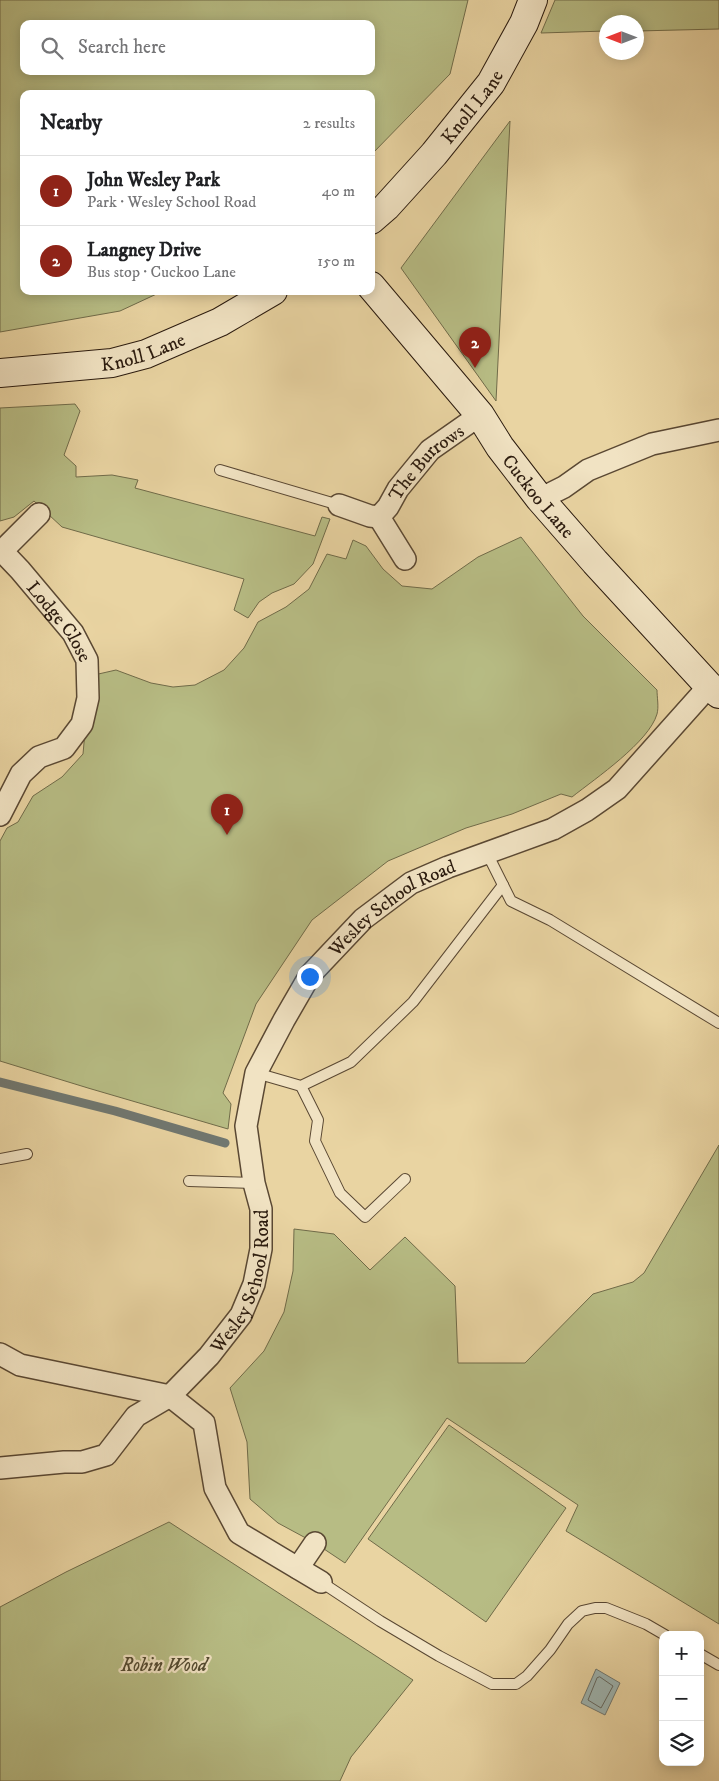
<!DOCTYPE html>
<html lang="en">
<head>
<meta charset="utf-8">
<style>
	:root { --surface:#fff; --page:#f2f2f2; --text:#202124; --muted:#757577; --line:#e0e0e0; --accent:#8f2418 }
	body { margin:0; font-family:"IM FELL DW Pica",serif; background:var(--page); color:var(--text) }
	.controls { position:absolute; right:15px; bottom:15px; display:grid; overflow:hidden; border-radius:10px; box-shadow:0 2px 12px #0003 }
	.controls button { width:45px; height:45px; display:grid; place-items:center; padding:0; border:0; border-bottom:1px solid var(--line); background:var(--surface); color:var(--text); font:25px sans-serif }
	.compass { position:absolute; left:599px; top:15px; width:45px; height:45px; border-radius:50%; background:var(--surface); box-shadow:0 2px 12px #0003; rotate:270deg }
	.you { position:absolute; left:309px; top:976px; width:18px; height:18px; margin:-12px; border:4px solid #fff; border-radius:50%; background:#1a73e8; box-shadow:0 0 0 8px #1a73e833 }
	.badge { display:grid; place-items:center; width:32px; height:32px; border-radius:50%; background:var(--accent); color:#fff; font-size:16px; font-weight:700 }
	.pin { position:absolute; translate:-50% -41px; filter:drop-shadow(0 1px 2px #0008) }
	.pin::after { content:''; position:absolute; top:26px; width:18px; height:15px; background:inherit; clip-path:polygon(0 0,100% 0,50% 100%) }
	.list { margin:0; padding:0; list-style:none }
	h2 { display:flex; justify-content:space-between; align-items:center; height:65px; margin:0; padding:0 20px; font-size:21px }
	h2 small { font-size:16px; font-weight:400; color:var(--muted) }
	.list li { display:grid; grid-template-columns:32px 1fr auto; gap:15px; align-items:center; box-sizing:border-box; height:70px; padding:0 20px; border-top:1px solid var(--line) }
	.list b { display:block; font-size:19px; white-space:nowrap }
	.list p { margin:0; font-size:16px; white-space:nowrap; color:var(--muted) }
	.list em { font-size:16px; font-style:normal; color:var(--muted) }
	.icon { flex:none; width:28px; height:28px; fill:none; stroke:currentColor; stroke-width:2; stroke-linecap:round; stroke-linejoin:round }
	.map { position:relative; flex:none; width:719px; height:1781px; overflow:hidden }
	.search { position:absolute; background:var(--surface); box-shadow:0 2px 12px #0003; left:20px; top:20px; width:355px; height:55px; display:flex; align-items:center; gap:12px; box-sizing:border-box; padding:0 18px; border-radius:10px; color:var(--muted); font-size:19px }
	.panel { position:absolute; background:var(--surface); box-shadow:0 2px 12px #0003; left:20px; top:90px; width:355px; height:205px; border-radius:10px }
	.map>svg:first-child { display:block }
</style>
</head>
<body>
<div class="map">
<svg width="719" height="1781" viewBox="0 0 719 1781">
	<rect width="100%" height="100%" fill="#e9d4a2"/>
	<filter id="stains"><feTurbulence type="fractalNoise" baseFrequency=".004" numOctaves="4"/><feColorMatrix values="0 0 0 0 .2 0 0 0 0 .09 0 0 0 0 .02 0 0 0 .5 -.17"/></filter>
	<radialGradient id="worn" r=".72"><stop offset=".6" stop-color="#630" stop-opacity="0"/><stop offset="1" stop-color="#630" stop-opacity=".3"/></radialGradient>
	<g fill="#b7bc84" stroke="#706b49" fill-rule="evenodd">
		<path d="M0 0H468L450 74 371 155V94H24V291H163L120 311 0 332ZM24 24H371V71H24Z"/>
		<path d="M555 0H719V29L637 31 636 22H606V31L541 33Z"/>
		<path d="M510 121 496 401 401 268Z"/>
		<path d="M75 404 80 411 64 455 76 466V477L112 475 138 480 135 488 315 536 322 517 330 519 313 564 294 584 272 593 259 602 248 618 234 610 244 579 62 527 34 501 14 517 0 521V408Z"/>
		<path d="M521 537 583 616 657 690C657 697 659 707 657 714 649 742 596 778 572 797L561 794 512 814 466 828 388 861 312 920 256 1004 223 1093 231 1104 228 1129 88 1088 0 1061V841L7 828 18 822 33 796 62 777 83 754 85 732 94 675 116 670 151 683 173 687 195 685 224 670 244 648 258 622 286 607 309 589 327 554 346 559 353 540 366 546 383 569 402 586 432 589 478 557Z"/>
		<path d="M719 1145V1624L566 1531 578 1505 447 1418 345 1563 315 1543 278 1523 250 1499 247 1442 230 1388 264 1351 284 1312 293 1271 294 1229 334 1234 370 1270 405 1237 455 1286 458 1363H525L593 1294 633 1282 644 1273Z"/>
		<path d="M449 1425 566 1508 486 1622 368 1539Z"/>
		<path d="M169 1522 413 1680 351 1757 340 1781H0V1607L66 1572Z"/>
	</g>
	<path fill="#9eb5b2" stroke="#707770" d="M596 1669 620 1683 605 1715 581 1703Z"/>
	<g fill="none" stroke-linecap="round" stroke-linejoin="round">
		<path stroke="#646860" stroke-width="1" d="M600 1677 613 1686 601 1708 588 1700 597 1678Z"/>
		<path stroke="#707770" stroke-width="9" d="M0 1082 115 1111 225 1143"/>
		<g stroke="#5a4833" stroke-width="12">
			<g id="lane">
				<path d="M220 470 339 505"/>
				<path d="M503 885 511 901 550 920 719 1023"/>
				<path d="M256 1073 301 1086 351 1062 413 1002 503 885 487 853"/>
				<path d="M301 1086 318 1120 315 1141 340 1193 365 1217 405 1179"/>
				<path d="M0 1159 27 1154"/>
				<path d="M189 1181 254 1183"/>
				<path d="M321 1582 380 1621 439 1656 492 1684H516L527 1676 550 1650 568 1624 582 1611 595 1608H606L646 1624 665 1635"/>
				<path d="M700 1654 719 1665"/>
			</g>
		</g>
		<g stroke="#5a4833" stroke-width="24">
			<g id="street">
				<path d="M540 499 564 487 588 470 652 444 719 430"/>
				<path id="s1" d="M339 505 370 516 379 517 388 507 398 489 430 450 480 415"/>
				<path d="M379 517 405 559"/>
				<path id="s2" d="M0 549 20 570 73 633 87 660 88 698 82 724 64 748 39 757 21 774 0 815"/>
				<path d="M2 551 39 514"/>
				<path d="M0 1354 20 1365 170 1396 204 1423 215 1488 239 1533 321 1582"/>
				<path id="s3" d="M0 1468 64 1462H82L106 1455 136 1416 170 1396 209 1356 241 1315 254 1284 261 1249V1209L254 1183 246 1126 256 1073 284 1020 310 975 363 919 411 883 448 867 553 829 587 810 617 789 709 686"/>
				<path d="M298 1568 315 1543"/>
			</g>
		</g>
		<g stroke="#2a1a0e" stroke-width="30">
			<g id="secondary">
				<path id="s4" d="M371 220 386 207 434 154 491 83 524 23 533 0"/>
				<path id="s5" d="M371 286 480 415 500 447 540 499 595 562 709 686 719 694"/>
				<path id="s6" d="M0 373 112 363 146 354 220 322 273 291"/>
			</g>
		</g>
		<use href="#lane" stroke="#f1e3c3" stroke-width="10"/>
		<use href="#street" stroke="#f1e3c3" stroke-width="21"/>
		<use href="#secondary" stroke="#f1e3c3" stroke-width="28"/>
	</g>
	<g text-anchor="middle" stroke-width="4.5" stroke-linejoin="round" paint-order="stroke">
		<g font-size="19" fill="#2a1a0e" stroke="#f1e3c3">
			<text dy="7" stroke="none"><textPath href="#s4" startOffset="152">Knoll Lane</textPath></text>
			<text dy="7" stroke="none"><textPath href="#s6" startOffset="145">Knoll Lane</textPath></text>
			<text dy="7" stroke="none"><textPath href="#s1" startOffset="115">The Burrows</textPath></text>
			<text dy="7" stroke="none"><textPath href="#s5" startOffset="269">Cuckoo Lane</textPath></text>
			<text dy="7" stroke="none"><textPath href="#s2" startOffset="94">Lodge Close</textPath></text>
			<text dy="7" stroke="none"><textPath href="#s3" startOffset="771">Wesley School Road</textPath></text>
			<text dy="7" stroke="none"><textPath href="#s3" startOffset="336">Wesley School Road</textPath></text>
		</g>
		<g font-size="19" font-style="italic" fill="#544b31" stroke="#f1e3c3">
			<text x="164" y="1671">Robin Wood</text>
		</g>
	</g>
	<rect width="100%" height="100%" filter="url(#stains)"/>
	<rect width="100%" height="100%" fill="url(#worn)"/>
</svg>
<div class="controls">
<button>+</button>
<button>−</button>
<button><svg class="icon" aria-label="layers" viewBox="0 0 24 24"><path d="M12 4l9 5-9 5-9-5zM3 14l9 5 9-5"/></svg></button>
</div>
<svg class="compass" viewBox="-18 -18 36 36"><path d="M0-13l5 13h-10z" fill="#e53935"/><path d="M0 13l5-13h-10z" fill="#757577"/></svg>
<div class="you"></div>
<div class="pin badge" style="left:227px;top:835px">1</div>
<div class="pin badge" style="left:475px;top:368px">2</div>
<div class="search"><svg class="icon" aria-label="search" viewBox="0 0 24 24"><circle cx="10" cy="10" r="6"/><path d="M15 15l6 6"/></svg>Search here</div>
<section class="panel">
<h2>Nearby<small>2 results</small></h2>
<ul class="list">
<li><span class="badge">1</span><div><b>John Wesley Park</b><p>Park · Wesley School Road</p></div><em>40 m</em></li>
<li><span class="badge">2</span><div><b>Langney Drive</b><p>Bus stop · Cuckoo Lane</p></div><em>150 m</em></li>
</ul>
</section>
</div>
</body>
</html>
